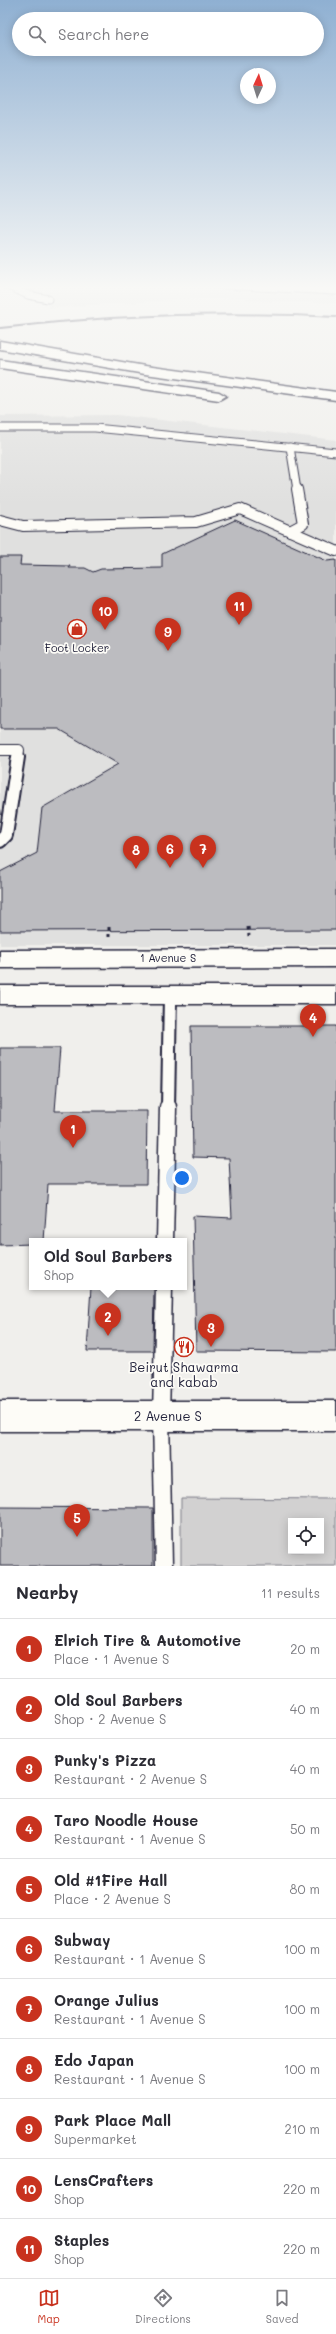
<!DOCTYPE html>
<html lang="en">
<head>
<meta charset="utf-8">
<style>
	:root { --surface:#fff; --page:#f2f2f3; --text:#2b2b33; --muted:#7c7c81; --line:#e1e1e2; --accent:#c8321e }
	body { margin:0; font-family:Mali,sans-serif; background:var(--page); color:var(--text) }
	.controls { position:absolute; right:12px; bottom:12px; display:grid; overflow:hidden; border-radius:0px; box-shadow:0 2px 10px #0003 }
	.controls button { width:36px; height:36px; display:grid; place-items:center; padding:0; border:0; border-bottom:1px solid var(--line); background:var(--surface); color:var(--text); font:20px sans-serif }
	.compass { position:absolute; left:240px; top:68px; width:36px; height:36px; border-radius:50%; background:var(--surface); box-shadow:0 2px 10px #0003; rotate:4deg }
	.you { position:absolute; left:182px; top:1178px; width:14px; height:14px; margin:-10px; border:3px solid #fff; border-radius:50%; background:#1a73e8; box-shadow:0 0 0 6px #1a73e833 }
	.badge { display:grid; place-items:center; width:26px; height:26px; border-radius:50%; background:var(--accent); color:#fff; font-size:13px; font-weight:700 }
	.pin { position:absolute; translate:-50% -33px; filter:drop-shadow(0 1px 2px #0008) }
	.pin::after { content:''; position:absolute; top:21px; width:14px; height:12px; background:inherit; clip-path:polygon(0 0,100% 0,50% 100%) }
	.popup { position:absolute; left:29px; top:1238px; width:158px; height:52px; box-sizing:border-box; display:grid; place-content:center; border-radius:0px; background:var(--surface); filter:drop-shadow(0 1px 3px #0005); font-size:13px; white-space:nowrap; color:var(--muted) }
	.popup b { font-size:15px; color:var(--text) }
	.popup::after { content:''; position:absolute; left:50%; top:100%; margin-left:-8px; border:8px solid transparent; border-top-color:var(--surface) }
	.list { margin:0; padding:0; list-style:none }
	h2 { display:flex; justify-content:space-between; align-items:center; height:52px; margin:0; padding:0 16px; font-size:17px }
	h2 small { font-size:13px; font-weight:400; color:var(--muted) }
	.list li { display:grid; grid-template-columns:26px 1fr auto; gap:12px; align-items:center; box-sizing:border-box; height:60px; padding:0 16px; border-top:1px solid var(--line) }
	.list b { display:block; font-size:15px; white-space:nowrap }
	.list p { margin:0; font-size:13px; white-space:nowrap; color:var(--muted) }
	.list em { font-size:13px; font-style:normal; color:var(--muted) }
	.icon { flex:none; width:22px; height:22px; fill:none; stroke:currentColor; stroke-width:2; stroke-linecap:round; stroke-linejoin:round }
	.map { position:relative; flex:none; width:336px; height:1566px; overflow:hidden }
	.search { position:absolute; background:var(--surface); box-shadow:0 2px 10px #0003; left:12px; right:12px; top:12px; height:44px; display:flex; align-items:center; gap:10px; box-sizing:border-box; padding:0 14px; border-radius:22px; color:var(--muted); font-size:15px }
	.sheet { height:712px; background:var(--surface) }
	nav { display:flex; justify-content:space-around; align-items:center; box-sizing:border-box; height:56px; border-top:1px solid var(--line); background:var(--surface); font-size:11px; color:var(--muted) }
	nav a { display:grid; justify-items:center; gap:2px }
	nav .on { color:var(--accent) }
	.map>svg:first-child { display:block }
</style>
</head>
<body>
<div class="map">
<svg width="336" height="1566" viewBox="0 0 336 1566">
	<rect width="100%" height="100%" fill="#f0efec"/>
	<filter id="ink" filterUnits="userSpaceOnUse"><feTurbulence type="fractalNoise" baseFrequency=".025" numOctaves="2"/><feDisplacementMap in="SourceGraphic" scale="8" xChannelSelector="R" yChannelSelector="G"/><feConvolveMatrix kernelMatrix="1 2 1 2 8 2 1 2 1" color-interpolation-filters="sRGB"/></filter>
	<g filter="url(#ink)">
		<g fill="#e0e0df">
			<path d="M0 285H336V303L253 301 244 298 174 300 48 308 49 304 0 288Z"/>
			<path d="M117 415 336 440V945H0V416Z"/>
		</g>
		<path fill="#d2d1d1" stroke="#7a7a86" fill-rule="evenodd" d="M181 1498 336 1499V1566H181ZM291 1521H321V1551H291Z"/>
		<g fill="#bcbcc0" stroke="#22223b">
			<path d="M235 520 327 561 336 560V930L0 931V872L37 853 42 808 118 764 59 729H0V557H21L20 565 70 566 69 568H85L93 572 101 569 162 568V554Z"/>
			<path d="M191 1026H336V1352L196 1351 193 1216 232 1218 229 1158 193 1157Z"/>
			<path d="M0 1048H60L55 1111H147L146 1184H48L44 1241H32V1244L0 1245Z"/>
			<path d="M91 1287H154L153 1351H87Z"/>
			<path d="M0 1507 153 1508V1566H0Z"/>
		</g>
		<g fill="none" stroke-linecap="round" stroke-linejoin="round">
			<g stroke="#22223b" stroke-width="9">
				<g id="lane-far3">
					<path d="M6 285 28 295 48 299"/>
					<path d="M221 285 336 291"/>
					<path d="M0 428H95L336 452"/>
					<path d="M290 447 297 490"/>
				</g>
			</g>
			<g stroke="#22223b" stroke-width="12">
				<g id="lane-far2">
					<path d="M0 520 23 526 196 522 240 509 336 551"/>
					<path d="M290 531 303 524 297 489"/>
					<path d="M0 750H19L18 758"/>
				</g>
			</g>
			<g stroke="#22223b" stroke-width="16">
				<g id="lane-far1">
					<path d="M0 841 6 835 18 757"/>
					<path d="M168 1108 170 995"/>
				</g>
			</g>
			<g stroke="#22223b" stroke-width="19">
				<g id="lane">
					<path d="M165 1241 168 1107"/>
					<path d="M164 1287 161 1416 164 1566"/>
				</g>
			</g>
			<g stroke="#22223b" stroke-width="3">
				<rect id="street" x="0" y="1401" width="336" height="30"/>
			</g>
			<g stroke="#22223b" stroke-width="3">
				<g id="secondary">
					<path d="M336 949V967L0 968V950Z"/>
					<rect x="0" y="986" width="336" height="18"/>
				</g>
			</g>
			<g stroke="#22223b" stroke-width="3">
				<g id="highway">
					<path d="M0 341 145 366 336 392V400L145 374 0 349Z"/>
					<path d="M0 360 219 392 226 396 219 400 0 368Z"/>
				</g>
			</g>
			<g stroke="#22223b" stroke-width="3" stroke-dasharray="3.5 3.5" stroke-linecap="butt">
				<path d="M109 927V937"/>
				<path d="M248 927 249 936"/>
			</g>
			<use href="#lane-far3" stroke="#fdfcf7" stroke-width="7"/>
			<use href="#lane-far2" stroke="#fdfcf7" stroke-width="10"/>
			<use href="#lane-far1" stroke="#fdfcf7" stroke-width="12"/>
			<use href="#lane" stroke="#fdfcf7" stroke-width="16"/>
			<use href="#street" fill="#fdfcf7" fill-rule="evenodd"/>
			<use href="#secondary" fill="#fdfcf7" fill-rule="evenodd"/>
			<use href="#highway" fill="#fdfcf7" fill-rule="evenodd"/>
			<path stroke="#22223b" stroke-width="2" d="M0 328C112 315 223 311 336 317"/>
		</g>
	</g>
	<linearGradient id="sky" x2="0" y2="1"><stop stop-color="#8fb0d2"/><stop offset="0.57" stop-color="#f8f8f6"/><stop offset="1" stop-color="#f8f8f6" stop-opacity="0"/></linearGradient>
	<rect width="336" height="504" fill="url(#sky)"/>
	<defs>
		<g id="shop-ring" transform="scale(1)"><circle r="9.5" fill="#fdfcf7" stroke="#c8321e" stroke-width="1.5"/><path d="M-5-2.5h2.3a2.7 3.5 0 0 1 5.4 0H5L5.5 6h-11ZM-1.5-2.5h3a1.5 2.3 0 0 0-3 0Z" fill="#c8321e"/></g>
		<g id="restaurant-ring" transform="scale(1)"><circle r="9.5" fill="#fdfcf7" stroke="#c8321e" stroke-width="1.5"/><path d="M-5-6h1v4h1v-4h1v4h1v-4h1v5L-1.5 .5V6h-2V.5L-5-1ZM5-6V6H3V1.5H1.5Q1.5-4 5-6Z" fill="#c8321e"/></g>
	</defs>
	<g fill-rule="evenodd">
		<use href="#shop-ring" x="77" y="629"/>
		<use href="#restaurant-ring" x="184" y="1347"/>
	</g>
	<g text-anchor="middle" stroke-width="3.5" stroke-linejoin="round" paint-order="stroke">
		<g font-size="11" fill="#22223b" stroke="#fdfcf7">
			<text x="77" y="652">Foot Locker</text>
		</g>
		<g font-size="11" fill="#22223b" stroke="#fdfcf7">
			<text x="168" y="962">1 Avenue S</text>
		</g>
		<g font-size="13" fill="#22223b" stroke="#fdfcf7">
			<text x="184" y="1372">Beirut Shawarma<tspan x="184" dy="15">and kabab</tspan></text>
		</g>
		<g font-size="13" fill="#22223b" stroke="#fdfcf7">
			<text x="168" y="1421">2 Avenue S</text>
		</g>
	</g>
</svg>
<div class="controls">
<button><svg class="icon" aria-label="locate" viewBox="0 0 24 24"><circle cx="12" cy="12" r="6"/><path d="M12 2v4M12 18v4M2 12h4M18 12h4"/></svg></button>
</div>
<svg class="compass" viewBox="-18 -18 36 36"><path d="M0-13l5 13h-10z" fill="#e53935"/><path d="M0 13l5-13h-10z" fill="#7c7c81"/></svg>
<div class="you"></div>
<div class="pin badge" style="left:73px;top:1148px">1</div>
<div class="pin badge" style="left:108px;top:1336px">2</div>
<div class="popup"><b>Old Soul Barbers</b>Shop</div>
<div class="pin badge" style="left:211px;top:1347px">3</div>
<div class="pin badge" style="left:313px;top:1037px">4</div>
<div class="pin badge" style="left:77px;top:1537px">5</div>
<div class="pin badge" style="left:170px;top:868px">6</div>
<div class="pin badge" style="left:203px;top:868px">7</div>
<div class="pin badge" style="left:136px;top:869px">8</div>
<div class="pin badge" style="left:168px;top:651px">9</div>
<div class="pin badge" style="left:105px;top:630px">10</div>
<div class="pin badge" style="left:239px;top:625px">11</div>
<div class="search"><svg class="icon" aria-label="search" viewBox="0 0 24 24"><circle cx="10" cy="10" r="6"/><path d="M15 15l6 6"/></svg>Search here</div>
</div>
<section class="sheet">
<h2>Nearby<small>11 results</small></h2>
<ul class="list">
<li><span class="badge">1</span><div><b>Elrich Tire &amp; Automotive</b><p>Place · 1 Avenue S</p></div><em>20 m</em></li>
<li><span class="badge">2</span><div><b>Old Soul Barbers</b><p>Shop · 2 Avenue S</p></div><em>40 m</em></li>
<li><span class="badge">3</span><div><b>Punky's Pizza</b><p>Restaurant · 2 Avenue S</p></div><em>40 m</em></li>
<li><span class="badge">4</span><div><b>Taro Noodle House</b><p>Restaurant · 1 Avenue S</p></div><em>50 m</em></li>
<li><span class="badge">5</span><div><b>Old #1Fire Hall</b><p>Place · 2 Avenue S</p></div><em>80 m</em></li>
<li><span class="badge">6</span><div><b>Subway</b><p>Restaurant · 1 Avenue S</p></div><em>100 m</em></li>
<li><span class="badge">7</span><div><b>Orange Julius</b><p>Restaurant · 1 Avenue S</p></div><em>100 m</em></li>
<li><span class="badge">8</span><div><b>Edo Japan</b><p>Restaurant · 1 Avenue S</p></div><em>100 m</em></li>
<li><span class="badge">9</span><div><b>Park Place Mall</b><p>Supermarket</p></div><em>210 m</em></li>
<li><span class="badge">10</span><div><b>LensCrafters</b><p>Shop</p></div><em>220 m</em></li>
<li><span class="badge">11</span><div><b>Staples</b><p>Shop</p></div><em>220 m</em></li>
</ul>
</section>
<nav>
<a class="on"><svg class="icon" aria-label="map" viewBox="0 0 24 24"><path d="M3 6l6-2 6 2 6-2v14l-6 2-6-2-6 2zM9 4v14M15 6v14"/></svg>Map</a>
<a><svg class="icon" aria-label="directions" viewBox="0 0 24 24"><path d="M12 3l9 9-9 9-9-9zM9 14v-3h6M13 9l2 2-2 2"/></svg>Directions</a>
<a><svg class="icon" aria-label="saved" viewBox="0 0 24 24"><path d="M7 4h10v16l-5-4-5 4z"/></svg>Saved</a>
</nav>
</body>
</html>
